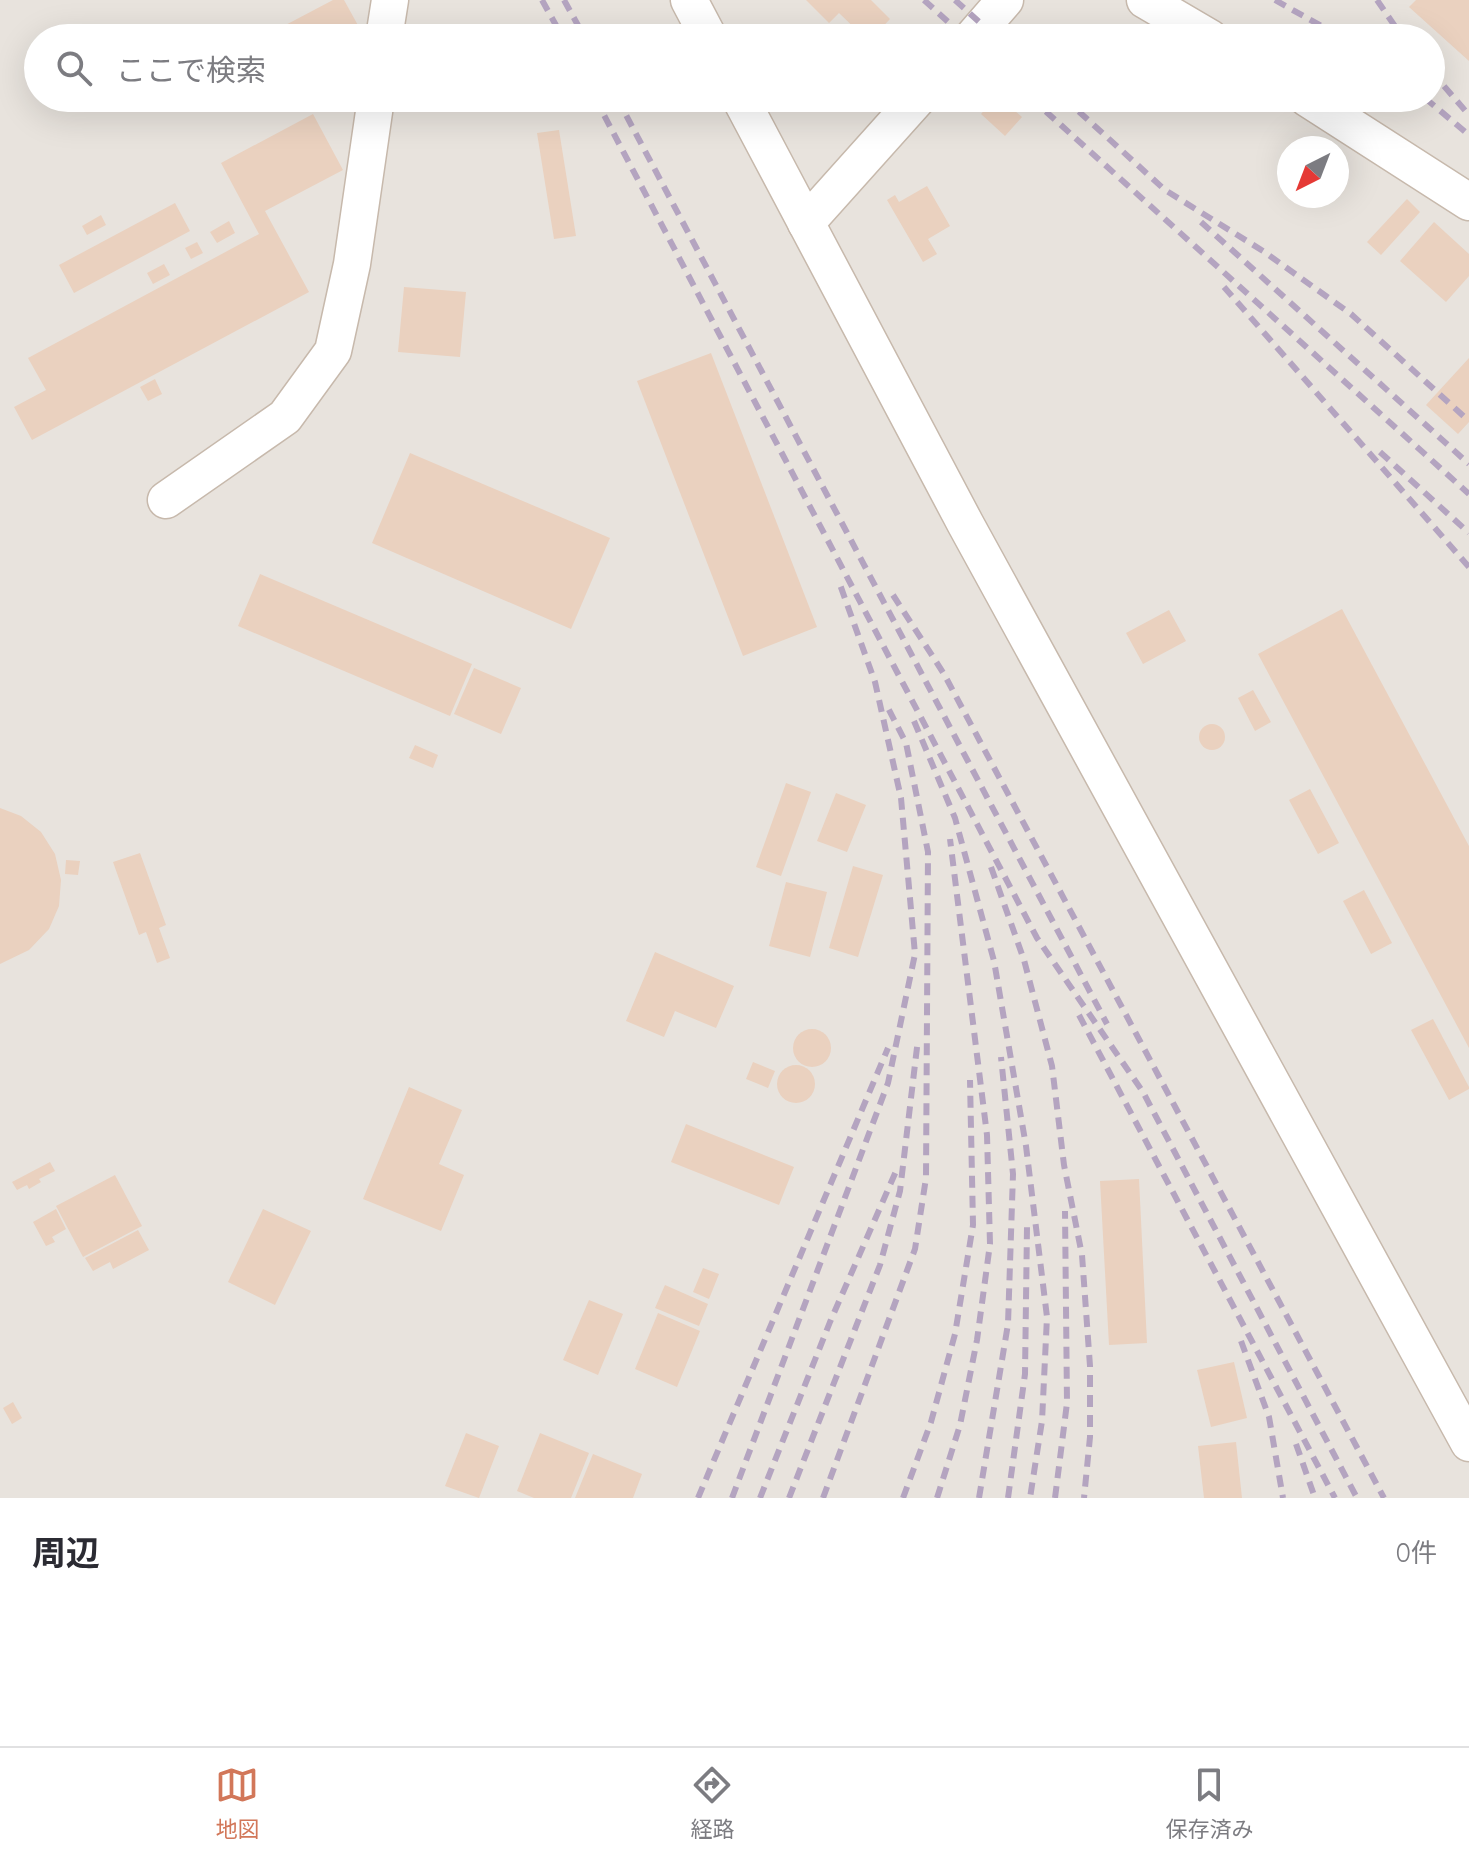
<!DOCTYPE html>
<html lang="ja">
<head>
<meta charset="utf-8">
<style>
	:root { --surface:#fff; --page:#f2f2f3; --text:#2b2b33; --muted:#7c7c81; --line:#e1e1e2; --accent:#d27759 }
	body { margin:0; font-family:Quicksand,"Noto Sans JP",sans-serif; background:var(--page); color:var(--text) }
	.compass { position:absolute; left:1277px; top:136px; width:72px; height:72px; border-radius:50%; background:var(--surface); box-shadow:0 8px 32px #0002; rotate:222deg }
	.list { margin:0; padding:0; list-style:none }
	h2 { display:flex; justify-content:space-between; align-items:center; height:104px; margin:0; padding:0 32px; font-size:34px }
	h2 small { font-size:26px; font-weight:400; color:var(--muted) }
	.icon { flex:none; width:44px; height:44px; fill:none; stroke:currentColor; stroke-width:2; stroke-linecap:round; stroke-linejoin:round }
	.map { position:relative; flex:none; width:1469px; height:1498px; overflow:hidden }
	.search { position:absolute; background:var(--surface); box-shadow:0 8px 32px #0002; left:24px; right:24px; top:24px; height:88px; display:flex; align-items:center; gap:20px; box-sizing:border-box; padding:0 28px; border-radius:44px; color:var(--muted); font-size:30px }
	.sheet { height:248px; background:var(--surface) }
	nav { display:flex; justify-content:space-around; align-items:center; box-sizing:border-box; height:112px; border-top:2px solid var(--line); background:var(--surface); font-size:22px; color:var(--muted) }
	nav a { display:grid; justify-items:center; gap:4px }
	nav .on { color:var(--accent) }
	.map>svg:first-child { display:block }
</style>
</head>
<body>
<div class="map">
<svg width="1469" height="1498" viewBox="0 0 1469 1498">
	<rect width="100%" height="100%" fill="#f8f1e3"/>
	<path fill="#e8e3dd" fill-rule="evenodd" d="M0 0H1469V1498H0ZM38 38H1431V98H38ZM1289 148H1337V196H1289Z"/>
	<g fill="#ead1bf">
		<path d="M333 0H344L365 38H283L278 29Z"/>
		<path d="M806 0H871L890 19 872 38H865L839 13 829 23Z"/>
		<path d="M1416 0H1469V61L1409 7Z"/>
		<path d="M995 98H1000L1022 117 1005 136 981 114Z"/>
		<path d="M313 114 343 170 265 211 309 292 32 440 14 407 46 390 28 358 259 234 221 163Z"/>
		<path d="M559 130 576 236 554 239 537 133Z"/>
		<path d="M927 186 950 226 928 239 937 254 923 262 887 200 895 195 899 202Z"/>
		<path d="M1407 199 1420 212 1381 255 1367 242Z"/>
		<path d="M175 203 190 231 74 293 59 265Z"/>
		<path d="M101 215 106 225 87 235 82 226Z"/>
		<path d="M229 221 235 233 217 243 210 232Z"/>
		<path d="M1434 222 1469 254V276L1446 302 1400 261Z"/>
		<path d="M197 242 203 253 191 259 185 248Z"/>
		<path d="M164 264 170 275 153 284 147 273Z"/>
		<path d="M404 287 466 292 460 357 398 352Z"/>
		<path d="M711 353 817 627 743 656 637 381Z"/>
		<path d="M1469 358V422L1458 434 1426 405Z"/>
		<path d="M155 379 162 394 148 401 140 387Z"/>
		<path d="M410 453 610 538 571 629 372 543Z"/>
		<path d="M260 574 472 664 450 716 238 626Z"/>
		<path d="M1342 609 1469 846V1048L1258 654Z"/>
		<path d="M1169 610 1186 641 1143 664 1126 633Z"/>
		<path d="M474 668 521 688 501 734 454 714Z"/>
		<path d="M1253 690 1271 722 1255 731 1238 698Z"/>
		<circle cx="1212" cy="737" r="13"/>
		<path d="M415 745 438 755 433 768 409 758Z"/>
		<path d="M786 783 811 792 781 876 756 867Z"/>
		<path d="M1310 789 1339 843 1318 854 1289 800Z"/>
		<path d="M836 793 866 805 847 852 817 841Z"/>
		<path d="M0 808 21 816 41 832 55 854 61 880 59 906 49 929 29 950 0 964Z"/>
		<path d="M140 853 166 925 159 928 170 958 157 963 146 932 139 935 113 862Z"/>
		<path d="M66 860 80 861 78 875 65 874Z"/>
		<path d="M853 866 883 875 858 957 829 948Z"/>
		<path d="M786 882 827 892 810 957 769 946Z"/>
		<path d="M1364 890 1392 943 1371 954 1343 901Z"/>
		<path d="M655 952 734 986 716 1028 675 1011 664 1037 626 1021Z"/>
		<path d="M1433 1019 1469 1087V1089L1449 1100 1411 1030Z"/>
		<circle cx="812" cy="1048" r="19"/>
		<path d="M753 1062 775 1071 768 1088 746 1079Z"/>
		<circle cx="796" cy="1084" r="19"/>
		<path d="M409 1087 462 1110 439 1164 464 1175 441 1231 363 1199Z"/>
		<path d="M686 1124 794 1167 779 1205 671 1162Z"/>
		<path d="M50 1162 55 1171 39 1179 41 1182 29 1189 27 1185 17 1190 12 1182Z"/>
		<path d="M115 1175 142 1226 83 1257 56 1206Z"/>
		<path d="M1139 1179 1147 1343 1109 1345 1100 1181Z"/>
		<path d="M56 1209 66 1229 52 1237 55 1242 46 1246 33 1222Z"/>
		<path d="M263 1209 311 1231 275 1305 228 1282Z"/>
		<path d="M138 1230 149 1250 113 1269 110 1262 93 1271 85 1258Z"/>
		<path d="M703 1268 719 1274 709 1299 693 1292Z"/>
		<path d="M665 1285 708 1304 699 1326 655 1308Z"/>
		<path d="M589 1300 623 1314 598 1375 563 1360Z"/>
		<path d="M658 1313 700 1331 677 1387 635 1369Z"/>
		<path d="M1234 1362 1247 1418 1211 1427 1197 1370Z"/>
		<path d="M13 1402 22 1418 12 1424 3 1408Z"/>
		<path d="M466 1433 499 1446 479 1498 445 1486Z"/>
		<path d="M540 1433 589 1453 571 1498H534L517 1491Z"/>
		<path d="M1236 1442 1242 1498H1204L1198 1446Z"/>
		<path d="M593 1454 642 1474 633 1498H575Z"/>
	</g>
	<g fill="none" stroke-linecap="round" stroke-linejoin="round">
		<g stroke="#c7b9ac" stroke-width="39">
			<g id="minor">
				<path d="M689 0 709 38"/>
				<path d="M1145 0 1210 38"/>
				<path d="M384 38 390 0"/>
				<path d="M972 38 1005 0"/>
				<path d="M740 98 965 523 1469 1443"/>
				<path d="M1307 98 1469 202"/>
				<path d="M806 223 918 98"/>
				<path d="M166 500 285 417 333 351 352 264 376 98"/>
			</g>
		</g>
		<use href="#minor" stroke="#fff" stroke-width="36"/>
		<g stroke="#b4a4c0" stroke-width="6" stroke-dasharray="12 8" stroke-linecap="butt">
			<path d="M542 0 563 38"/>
			<path d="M564 0 585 38"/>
			<path d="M924 0 966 38"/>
			<path d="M955 0 997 38"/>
			<path d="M1275 0 1343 38"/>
			<path d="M1377 0 1403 38"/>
			<path d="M1431 71 1469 115"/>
			<path d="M595 98 1037 938 1143 1092 1357 1498"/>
			<path d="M617 98 1107 1024"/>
			<path d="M1031 98 1469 494"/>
			<path d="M1064 98 1165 190 1263 251 1351 314 1469 421"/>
			<path d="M1425 98 1469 135"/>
			<path d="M1201 222 1469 464"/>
			<path d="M1224 287 1469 567"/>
			<path d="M1380 452 1469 533"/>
			<path d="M893 595 944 674 1384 1498"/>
			<path d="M914 721 955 818 994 961 1026 1146 1047 1317 1042 1421 1030 1498"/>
			<path d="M991 867 1024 960 1052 1066 1064 1165 1082 1255 1090 1366V1437L1084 1498"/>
			<path d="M1079 1015 1335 1498"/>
			<path d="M1241 1341 1269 1417 1283 1498"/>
			<path d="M1296 1444 1315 1498"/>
			<path d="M698 1498 888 1048"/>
			<path d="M732 1498 888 1083 915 954 901 798 875 682 838 579"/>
			<path d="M760 1498 830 1322 897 1169"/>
			<path d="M789 1498 880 1265 900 1191 918 1039"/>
			<path d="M823 1498 915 1249 926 1178 928 852 906 743 887 706"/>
			<path d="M903 1498 931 1422 955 1334 973 1225 970 1080"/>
			<path d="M937 1498 960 1425 977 1340 990 1244 987 1135 950 839"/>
			<path d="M979 1498 1008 1324 1013 1174 1001 1057"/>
			<path d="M1008 1498 1025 1374 1027 1227"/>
			<path d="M1055 1498 1067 1403 1065 1211"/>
		</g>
	</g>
</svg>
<svg class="compass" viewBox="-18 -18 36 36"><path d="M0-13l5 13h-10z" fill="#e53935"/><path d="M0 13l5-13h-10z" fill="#7c7c81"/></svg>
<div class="search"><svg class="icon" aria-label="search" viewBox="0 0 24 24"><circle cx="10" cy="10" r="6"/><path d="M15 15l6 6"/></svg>ここで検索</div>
</div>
<section class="sheet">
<h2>周辺<small>0件</small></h2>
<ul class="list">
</ul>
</section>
<nav>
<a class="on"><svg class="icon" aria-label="map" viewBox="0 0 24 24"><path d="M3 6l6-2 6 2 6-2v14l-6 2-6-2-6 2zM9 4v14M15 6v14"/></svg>地図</a>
<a><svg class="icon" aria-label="directions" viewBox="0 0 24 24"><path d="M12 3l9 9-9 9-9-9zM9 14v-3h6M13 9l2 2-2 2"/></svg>経路</a>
<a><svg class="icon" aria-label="saved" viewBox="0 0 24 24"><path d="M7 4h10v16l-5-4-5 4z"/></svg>保存済み</a>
</nav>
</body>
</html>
